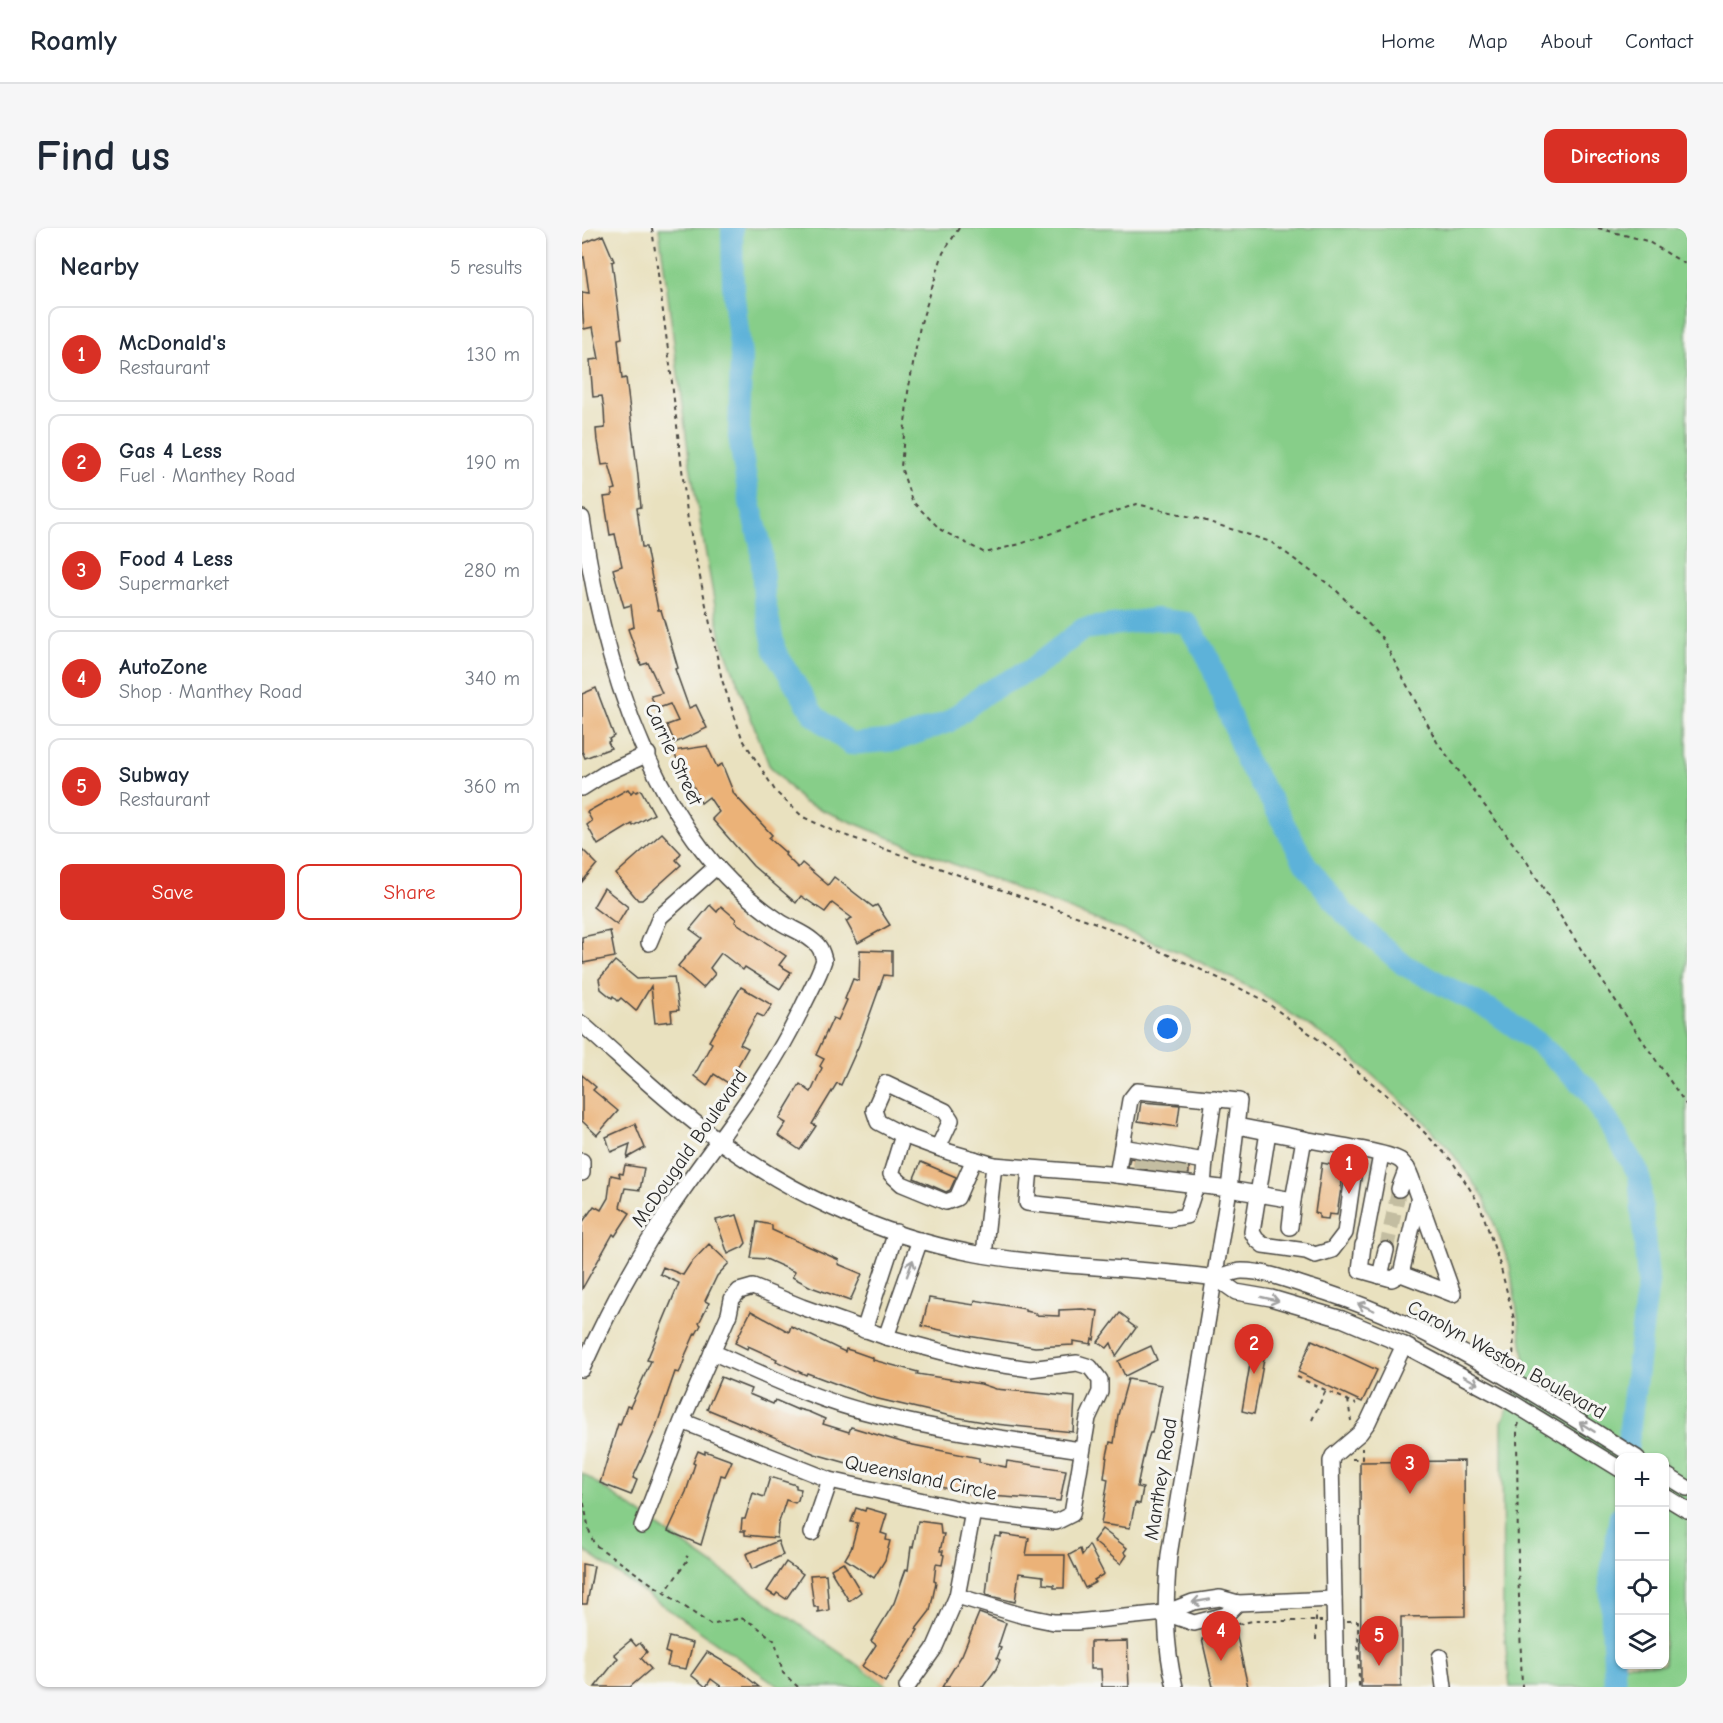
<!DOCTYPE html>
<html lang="en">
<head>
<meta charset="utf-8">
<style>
	:root { --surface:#fff; --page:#f6f6f7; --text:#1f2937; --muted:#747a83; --line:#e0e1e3; --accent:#d93025 }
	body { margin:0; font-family:"Comic Neue",sans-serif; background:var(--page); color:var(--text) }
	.controls { position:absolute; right:18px; bottom:18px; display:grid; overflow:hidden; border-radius:12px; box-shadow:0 2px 4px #0004 }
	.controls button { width:54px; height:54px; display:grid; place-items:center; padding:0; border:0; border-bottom:2px solid var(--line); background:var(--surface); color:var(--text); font:30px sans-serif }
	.you { position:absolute; left:586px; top:801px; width:21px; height:21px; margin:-15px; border:4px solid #fff; border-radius:50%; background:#1a73e8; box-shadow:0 0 0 9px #1a73e833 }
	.badge { display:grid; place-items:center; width:39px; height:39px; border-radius:50%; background:var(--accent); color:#fff; font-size:20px; font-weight:700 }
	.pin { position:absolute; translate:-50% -50px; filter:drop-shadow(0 2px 3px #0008) }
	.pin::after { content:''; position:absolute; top:32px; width:21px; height:18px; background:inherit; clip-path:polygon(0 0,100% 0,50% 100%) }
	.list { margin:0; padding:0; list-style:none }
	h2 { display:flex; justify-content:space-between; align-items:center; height:78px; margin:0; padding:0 24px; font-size:26px }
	h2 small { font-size:20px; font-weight:400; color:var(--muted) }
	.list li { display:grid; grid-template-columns:39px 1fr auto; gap:18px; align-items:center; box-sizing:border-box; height:96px; margin:0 12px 12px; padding:0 12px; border:2px solid var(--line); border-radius:12px }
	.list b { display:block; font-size:22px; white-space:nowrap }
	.list p { margin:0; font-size:20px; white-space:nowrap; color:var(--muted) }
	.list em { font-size:20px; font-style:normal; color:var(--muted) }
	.actions { display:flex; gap:12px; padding:18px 24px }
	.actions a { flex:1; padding:14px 0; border:2px solid var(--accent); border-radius:12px; text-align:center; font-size:21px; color:var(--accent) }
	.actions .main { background:var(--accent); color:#fff }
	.icon { flex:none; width:33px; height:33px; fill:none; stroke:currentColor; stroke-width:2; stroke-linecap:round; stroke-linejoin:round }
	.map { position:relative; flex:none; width:1105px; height:1459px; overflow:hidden; border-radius:12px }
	header { display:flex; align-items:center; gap:36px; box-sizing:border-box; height:84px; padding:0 30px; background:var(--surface); border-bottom:2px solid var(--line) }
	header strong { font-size:28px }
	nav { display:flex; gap:33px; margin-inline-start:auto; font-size:21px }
	.intro { display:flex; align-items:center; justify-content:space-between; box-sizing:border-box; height:144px; padding:0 36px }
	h1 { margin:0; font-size:42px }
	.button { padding:15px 27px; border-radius:12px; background:var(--accent); color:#fff; font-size:21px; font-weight:700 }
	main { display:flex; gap:36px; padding:0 36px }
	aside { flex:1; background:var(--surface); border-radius:12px; box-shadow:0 2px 4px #0004 }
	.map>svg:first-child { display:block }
</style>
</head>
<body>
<header>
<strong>Roamly</strong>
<nav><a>Home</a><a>Map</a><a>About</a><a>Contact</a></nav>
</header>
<div class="intro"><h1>Find us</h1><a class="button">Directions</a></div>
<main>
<aside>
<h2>Nearby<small>5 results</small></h2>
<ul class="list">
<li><span class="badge">1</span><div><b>McDonald's</b><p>Restaurant</p></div><em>130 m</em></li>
<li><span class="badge">2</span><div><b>Gas 4 Less</b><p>Fuel · Manthey Road</p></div><em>190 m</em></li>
<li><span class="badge">3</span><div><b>Food 4 Less</b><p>Supermarket</p></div><em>280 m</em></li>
<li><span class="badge">4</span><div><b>AutoZone</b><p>Shop · Manthey Road</p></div><em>340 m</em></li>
<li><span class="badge">5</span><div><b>Subway</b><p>Restaurant</p></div><em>360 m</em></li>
</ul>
<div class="actions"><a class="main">Save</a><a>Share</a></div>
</aside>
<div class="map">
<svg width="1105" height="1459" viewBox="0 0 1105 1459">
	<rect width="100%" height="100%" fill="#f6f6f2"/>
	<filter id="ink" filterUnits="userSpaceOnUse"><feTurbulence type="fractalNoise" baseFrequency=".0167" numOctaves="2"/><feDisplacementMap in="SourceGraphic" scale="12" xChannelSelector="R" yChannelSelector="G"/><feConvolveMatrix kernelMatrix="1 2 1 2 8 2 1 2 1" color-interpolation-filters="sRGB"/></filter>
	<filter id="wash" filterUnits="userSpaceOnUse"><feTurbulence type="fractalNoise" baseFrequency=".008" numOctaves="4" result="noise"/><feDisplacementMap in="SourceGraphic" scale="24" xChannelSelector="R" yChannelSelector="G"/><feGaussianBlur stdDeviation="1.35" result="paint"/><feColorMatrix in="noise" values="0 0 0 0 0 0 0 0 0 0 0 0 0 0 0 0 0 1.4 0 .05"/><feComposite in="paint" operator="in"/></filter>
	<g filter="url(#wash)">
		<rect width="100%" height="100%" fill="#e9e1bf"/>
		<g fill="#87ce89" stroke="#597c5a" stroke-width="1.5" fill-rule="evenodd">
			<path d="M77 0H1105V1459H928L921 1391 920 1194 944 1141 928 1038 902 969 868 922 836 888 760 820 675 763 602 726 376 638 221 574 187 537 139 411 108 237ZM1038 1230H1082V1436H1038Z"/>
			<path d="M0 1245 307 1459H198L0 1321Z"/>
		</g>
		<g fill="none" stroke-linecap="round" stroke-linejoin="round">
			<g stroke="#5db2d9" stroke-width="22">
				<path d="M150 0 151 60 159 128 157 209 169 280 179 317 182 369 193 423 232 487 268 516 315 512 366 494 405 464 450 441 501 401 573 391 605 395 627 431 665 534 689 572 723 635 761 684 822 737 909 782 957 816 1007 862 1057 946 1066 1054 1044 1230"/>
				<path d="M1033 1459 1028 1352 1038 1288"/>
			</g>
		</g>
		<g id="blocks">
			<g fill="#ebb278">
				<path d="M21 7 32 33 30 34 40 110 36 111 40 151 44 150 56 248 59 279 55 280 60 319H64L76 382H79L96 440 93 441 107 480 114 477 125 500 93 515 85 497 96 493 88 476 74 481 69 468 80 465 66 435 59 437 46 401 52 399 49 377 42 379 31 341 40 338 33 306 28 307 22 269 30 268V262L34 261 27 236 20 237 16 213H15L14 201 23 200 22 181 20 168 11 169 8 132 17 131 11 99 2 101 0 74V64L7 65 2 29 0 30V16Z"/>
				<path d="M14 460 32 508 27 511 28 513 26 514 29 520 3 530 0 523V466Z"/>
				<path d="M125 518 135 539 140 536 152 566 190 607 187 610 204 625 203 627 216 640 220 635 246 657 252 649 291 679 295 677 308 697 276 715 264 693 270 690 250 675 243 684 219 668 214 675 171 638 130 591 137 584 127 569 119 575 104 542 101 544 91 523Z"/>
				<path d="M46 561 49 565 52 562 54 564 59 562 72 586 51 598 50 596 16 617 5 597 10 593 5 584Z"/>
				<path d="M80 605 99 625 94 632 99 637 60 672H56L34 646Z"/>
				<path d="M0 621 15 636 0 654Z"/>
				<path d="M22 660 46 679 35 697 11 679Z"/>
				<path d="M128 677 135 684 139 678 154 691 153 694 204 728 197 737 209 744 198 761 163 739 161 742 139 725 128 740 133 746 121 760 96 738 120 710 108 701Z"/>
				<path d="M28 703 33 729 1 735 0 709Z"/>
				<path d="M278 722 310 723V748L302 747 277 817 259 857 255 855 230 896 234 898 218 922 196 907 204 895 197 891 218 856 229 864 240 840 238 838 242 831 234 827 251 790 256 792 265 772 263 771 271 751 277 753Z"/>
				<path d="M33 733 55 751 92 749 97 782 89 783 90 793 73 795 69 758 54 783 39 770 36 773 31 768 30 770 19 761 17 751Z"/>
				<path d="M159 759 190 777 182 789 175 786 158 816 166 820 146 855 132 846 125 858 112 848 130 815 127 813Z"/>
				<path d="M0 847 14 859 11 862 36 883 15 907 0 893Z"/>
				<path d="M559 874 598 877 595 899 556 893Z"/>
				<path d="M53 896 63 920 45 930 48 916 29 924 24 909Z"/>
				<path d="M548 930 607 940V946L546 939Z"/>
				<path d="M339 934 374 949 368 962 364 964 332 950Z"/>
				<path d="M740 935 762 939 755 987 747 986 746 991 737 990V986L733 985Z"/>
				<path d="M43 937 62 940 58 962 43 960 38 979 48 985 33 1008 31 1006 0 1061V995L12 978 19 982 26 970 29 947 38 949 37 945 41 946Z"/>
				<path d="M155 987 164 1015 161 1019 146 1026 134 992Z"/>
				<path d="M175 994 190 997V1002L257 1032 256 1036 280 1046 268 1073 229 1059 210 1049 213 1044 184 1031 169 1030Z"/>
				<path d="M127 1016 147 1035 135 1048 123 1073 127 1075 117 1095 119 1097 114 1106 113 1105 102 1130H103L99 1141 97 1145 93 1144 73 1202 51 1250 55 1252 49 1267 18 1255 36 1196 38 1197 45 1178 48 1179 69 1133 65 1132 97 1055 78 1046 81 1039 101 1047 108 1036Z"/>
				<path d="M347 1070 392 1077 393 1072 443 1081V1083L454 1085 453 1087 477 1088V1082L500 1081 516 1083 512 1112 510 1110 509 1116 491 1113V1117L453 1119 386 1108 340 1098Z"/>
				<path d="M169 1083 207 1104 209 1098 263 1124 264 1121 271 1123 291 1130V1132L336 1144 335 1146 399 1156 414 1161 493 1169 491 1204 413 1196 373 1189 292 1170 225 1145 224 1147 194 1133 195 1131 166 1118 165 1121 153 1115Z"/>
				<path d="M538 1085 547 1092 546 1094 554 1100 534 1128 529 1115 525 1120 516 1114Z"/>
				<path d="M673 1107 686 1109 672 1186 660 1183Z"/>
				<path d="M730 1112 795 1142 780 1174 716 1144Z"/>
				<path d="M569 1118 575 1132 543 1148 536 1133Z"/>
				<path d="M139 1149 169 1161 167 1166 191 1176 193 1172 216 1182V1181L227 1184 243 1191 241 1196 267 1204 269 1199 326 1216 397 1230V1234L424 1239 425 1233 484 1242 478 1273 394 1267 318 1250 233 1226 125 1181Z"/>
				<path d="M546 1151 580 1157 570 1205H568L564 1217 558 1244 555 1259 561 1260 558 1276 553 1275 548 1300 519 1296 526 1251 522 1250 525 1228 528 1214 532 1215 536 1187Z"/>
				<path d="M116 1223 123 1226V1223L150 1233 143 1248 139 1247 119 1317 86 1303 104 1264 113 1236 111 1235Z"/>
				<path d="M882 1233 883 1388 819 1389V1459H779L778 1234Z"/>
				<path d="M188 1249 214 1257V1260L219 1261 216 1272 213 1275 204 1272 196 1297 195 1310 163 1307V1303H159L160 1291H163L171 1265 182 1269Z"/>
				<path d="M274 1280 283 1283 284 1280 305 1286 299 1305 305 1307 304 1312 308 1313 303 1332 292 1350 263 1331 269 1321 276 1295 269 1294Z"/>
				<path d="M336 1293 358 1296 359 1306H362L358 1323H361L360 1326 362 1327 360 1337 354 1336 352 1353 354 1354 348 1383 334 1401 336 1402 303 1454 280 1438 294 1417 289 1413 312 1375 324 1341 326 1342 329 1319H331Z"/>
				<path d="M520 1301 545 1320 542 1324 545 1327 539 1336 511 1313Z"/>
				<path d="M419 1306 447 1310 444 1327H483L482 1360H472V1357L461 1356V1348L437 1345 433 1374 404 1367 409 1321 413 1308 419 1309Z"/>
				<path d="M196 1313 201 1327 170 1341 164 1326Z"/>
				<path d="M507 1317 522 1346 512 1352 514 1354 503 1360 487 1327 498 1321 500 1327Z"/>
				<path d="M204 1334 221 1346 204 1371 195 1365 193 1368 185 1363Z"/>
				<path d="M261 1334 279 1364 267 1373 250 1345H251L249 1341Z"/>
				<path d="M0 1336 12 1338 5 1376H0Z"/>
				<path d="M244 1346 247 1382 236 1384V1379H232L228 1347Z"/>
				<path d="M397 1385 424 1395 416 1419 419 1420 415 1430 418 1432 414 1441 401 1459H360L380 1427Z"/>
				<path d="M654 1404 666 1459H631L620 1411Z"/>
				<path d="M87 1409 111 1415 104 1441 85 1438 88 1426 83 1424Z"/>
				<path d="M49 1412 54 1418 58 1415 65 1424 59 1430 69 1441 48 1459H13L36 1430 32 1426Z"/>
				<path d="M545 1413 547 1459H520L519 1441H508V1414Z"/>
				<path d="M125 1424 156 1442 177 1459H140L129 1451 124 1459 109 1447Z"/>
			</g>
		</g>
	</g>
	<g filter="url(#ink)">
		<use href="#blocks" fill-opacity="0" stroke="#484641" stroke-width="1.5"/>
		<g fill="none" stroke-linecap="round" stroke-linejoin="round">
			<g stroke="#c3bda1" stroke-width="15" stroke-dasharray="15 8" stroke-linecap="butt">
				<path d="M559 941V928"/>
				<path d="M573 943 574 930"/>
				<path d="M584 945 586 932"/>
				<path d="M598 947 599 934"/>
				<path d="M804 1022 817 961"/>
			</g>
			<g stroke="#484641" stroke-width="18">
				<g id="minor">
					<path d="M0 290C16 403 50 529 120 621 142 650 170 675 200 695 210 701 222 705 231 713 238 718 240 724 242 732 237 748 228 763 221 778 186 852 137 909 91 976 55 1028 26 1083 0 1141"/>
					<path d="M0 560 22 546 66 526"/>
					<path d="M67 715 78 689 135 638"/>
					<path d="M0 796C40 831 78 868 120 900 200 962 295 1008 395 1026 474 1040 554 1039 634 1050 642 1048 652 1043 660 1043 683 1043 706 1052 727 1059 845 1094 951 1165 1055 1230"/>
					<path d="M686 904 670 1004 674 1011 681 1017 724 1023 733 1027 750 1022 763 1005 775 921"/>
					<path d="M321 907 309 946 320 956 364 974 375 970 392 931"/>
					<path d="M722 911C740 915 808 924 819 933 824 938 827 943 829 949L871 1066 819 1046 810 1051 778 1042 781 1017"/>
					<path d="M540 919 623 933 621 958"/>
					<path d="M356 920 369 892 363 883 304 855 292 882 296 894 321 907 367 924 412 937 526 946 647 961 587 1327C583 1372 582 1415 593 1459"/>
					<path d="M0 933V945"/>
					<path d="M623 933 632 870"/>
					<path d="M448 940 445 975 588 991 604 988 614 957"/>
					<path d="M535 947 548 872 555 863 657 873 647 961 711 972 722 911 655 898"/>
					<path d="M817 961 825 940"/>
					<path d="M708 999 711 972"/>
					<path d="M783 1011 799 927"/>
					<path d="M402 1027 412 937"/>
					<path d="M819 1046 837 969"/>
					<path d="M798 1048 804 1022"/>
					<path d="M634 1050 654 1064 689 1070 760 1091 822 1117 929 1174 1038 1241"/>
					<path d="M282 1102 314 1004"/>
					<path d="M304 1109 338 1012"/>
					<path d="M130 1124C183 1147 236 1173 292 1186 361 1203 430 1212 500 1222"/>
					<path d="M1082 1246 1105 1260"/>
					<path d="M1082 1268 1105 1282"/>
					<path d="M60 1298 100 1193 147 1086 150 1071 157 1063 171 1059 220 1079 304 1109 395 1133 448 1141 495 1135 508 1139 518 1152V1164L506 1190 490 1286 474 1294 391 1284 248 1252 100 1193"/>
					<path d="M230 1305 248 1252"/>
					<path d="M375 1368 442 1388 472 1394H494L583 1385 611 1374 638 1370 656 1375 752 1371"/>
					<path d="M583 1385 612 1395 644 1387 656 1375"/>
					<path d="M858 1429 862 1459"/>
					<path d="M325 1459 352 1421 375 1368 391 1284"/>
					<path d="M754 1459 749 1233 751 1228 778 1205 786 1194 822 1117"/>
				</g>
			</g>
			<g stroke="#484641" stroke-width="2" stroke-dasharray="4.5 4.5" stroke-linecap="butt">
				<path d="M70 0 88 137 106 293 140 452 160 510 194 564 221 589 251 603 514 695 609 737 678 770 737 812 812 873 870 933 898 977 918 1037 932 1091 931 1138"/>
				<path d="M377 0 361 25 338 98 326 164 319 239 330 273 359 302 403 325 438 316 555 276 618 291 689 314 753 361 800 410 855 514 945 634 1002 726 1105 878"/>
				<path d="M1016 0 1065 13 1105 37"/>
				<path d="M715 1149 774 1176"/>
				<path d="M766 1172 769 1193"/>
				<path d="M730 1192 744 1162"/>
				<path d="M937 1195 935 1201 936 1339 940 1459"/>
				<path d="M770 1231H780V1220"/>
				<path d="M0 1266 7 1302 12 1316 129 1397 159 1390 173 1397 193 1413 201 1445 216 1459"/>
				<path d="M82 1366 107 1330 104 1328"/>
				<path d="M765 1393H776L777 1459"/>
				<path d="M656 1396 671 1393H740"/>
				<path d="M734 1412V1384"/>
			</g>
			<use href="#minor" stroke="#fff" stroke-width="15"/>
		</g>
		<defs><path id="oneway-shaft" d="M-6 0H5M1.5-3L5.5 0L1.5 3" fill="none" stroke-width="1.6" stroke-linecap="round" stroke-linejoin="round" transform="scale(1.5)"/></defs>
		<g stroke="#a0a0a0">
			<use href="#oneway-shaft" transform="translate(328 1040) rotate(-70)"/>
			<use href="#oneway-shaft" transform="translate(688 1071) rotate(13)"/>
			<use href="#oneway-shaft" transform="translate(784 1079) rotate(-157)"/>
			<use href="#oneway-shaft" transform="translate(889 1152) rotate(28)"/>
			<use href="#oneway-shaft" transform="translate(1005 1199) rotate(-148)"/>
			<use href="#oneway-shaft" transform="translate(619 1373) rotate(170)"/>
		</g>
	</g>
	<g text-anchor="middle" stroke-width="6" stroke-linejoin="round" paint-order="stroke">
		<g font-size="20" fill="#2b2b2b" stroke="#f6f6f2">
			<text transform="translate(92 526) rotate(65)" y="7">Carrie Street</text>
			<text transform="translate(107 920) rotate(-55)" y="7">McDougald Boulevard</text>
			<text transform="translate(925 1131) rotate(29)" y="7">Carolyn Weston Boulevard</text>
			<text transform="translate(339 1249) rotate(12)" y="7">Queensland Circle</text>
			<text transform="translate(578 1251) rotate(-81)" y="7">Manthey Road</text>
		</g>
	</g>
</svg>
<div class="controls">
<button>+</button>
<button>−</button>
<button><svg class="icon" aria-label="locate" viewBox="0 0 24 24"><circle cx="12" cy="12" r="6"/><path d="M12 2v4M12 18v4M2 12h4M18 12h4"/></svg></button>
<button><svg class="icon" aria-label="layers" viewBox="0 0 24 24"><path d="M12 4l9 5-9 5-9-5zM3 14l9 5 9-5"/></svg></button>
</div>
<div class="you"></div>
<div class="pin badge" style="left:767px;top:966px">1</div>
<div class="pin badge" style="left:672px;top:1146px">2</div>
<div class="pin badge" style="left:828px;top:1266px">3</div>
<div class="pin badge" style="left:639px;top:1433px">4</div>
<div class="pin badge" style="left:797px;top:1438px">5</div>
</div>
</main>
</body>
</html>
